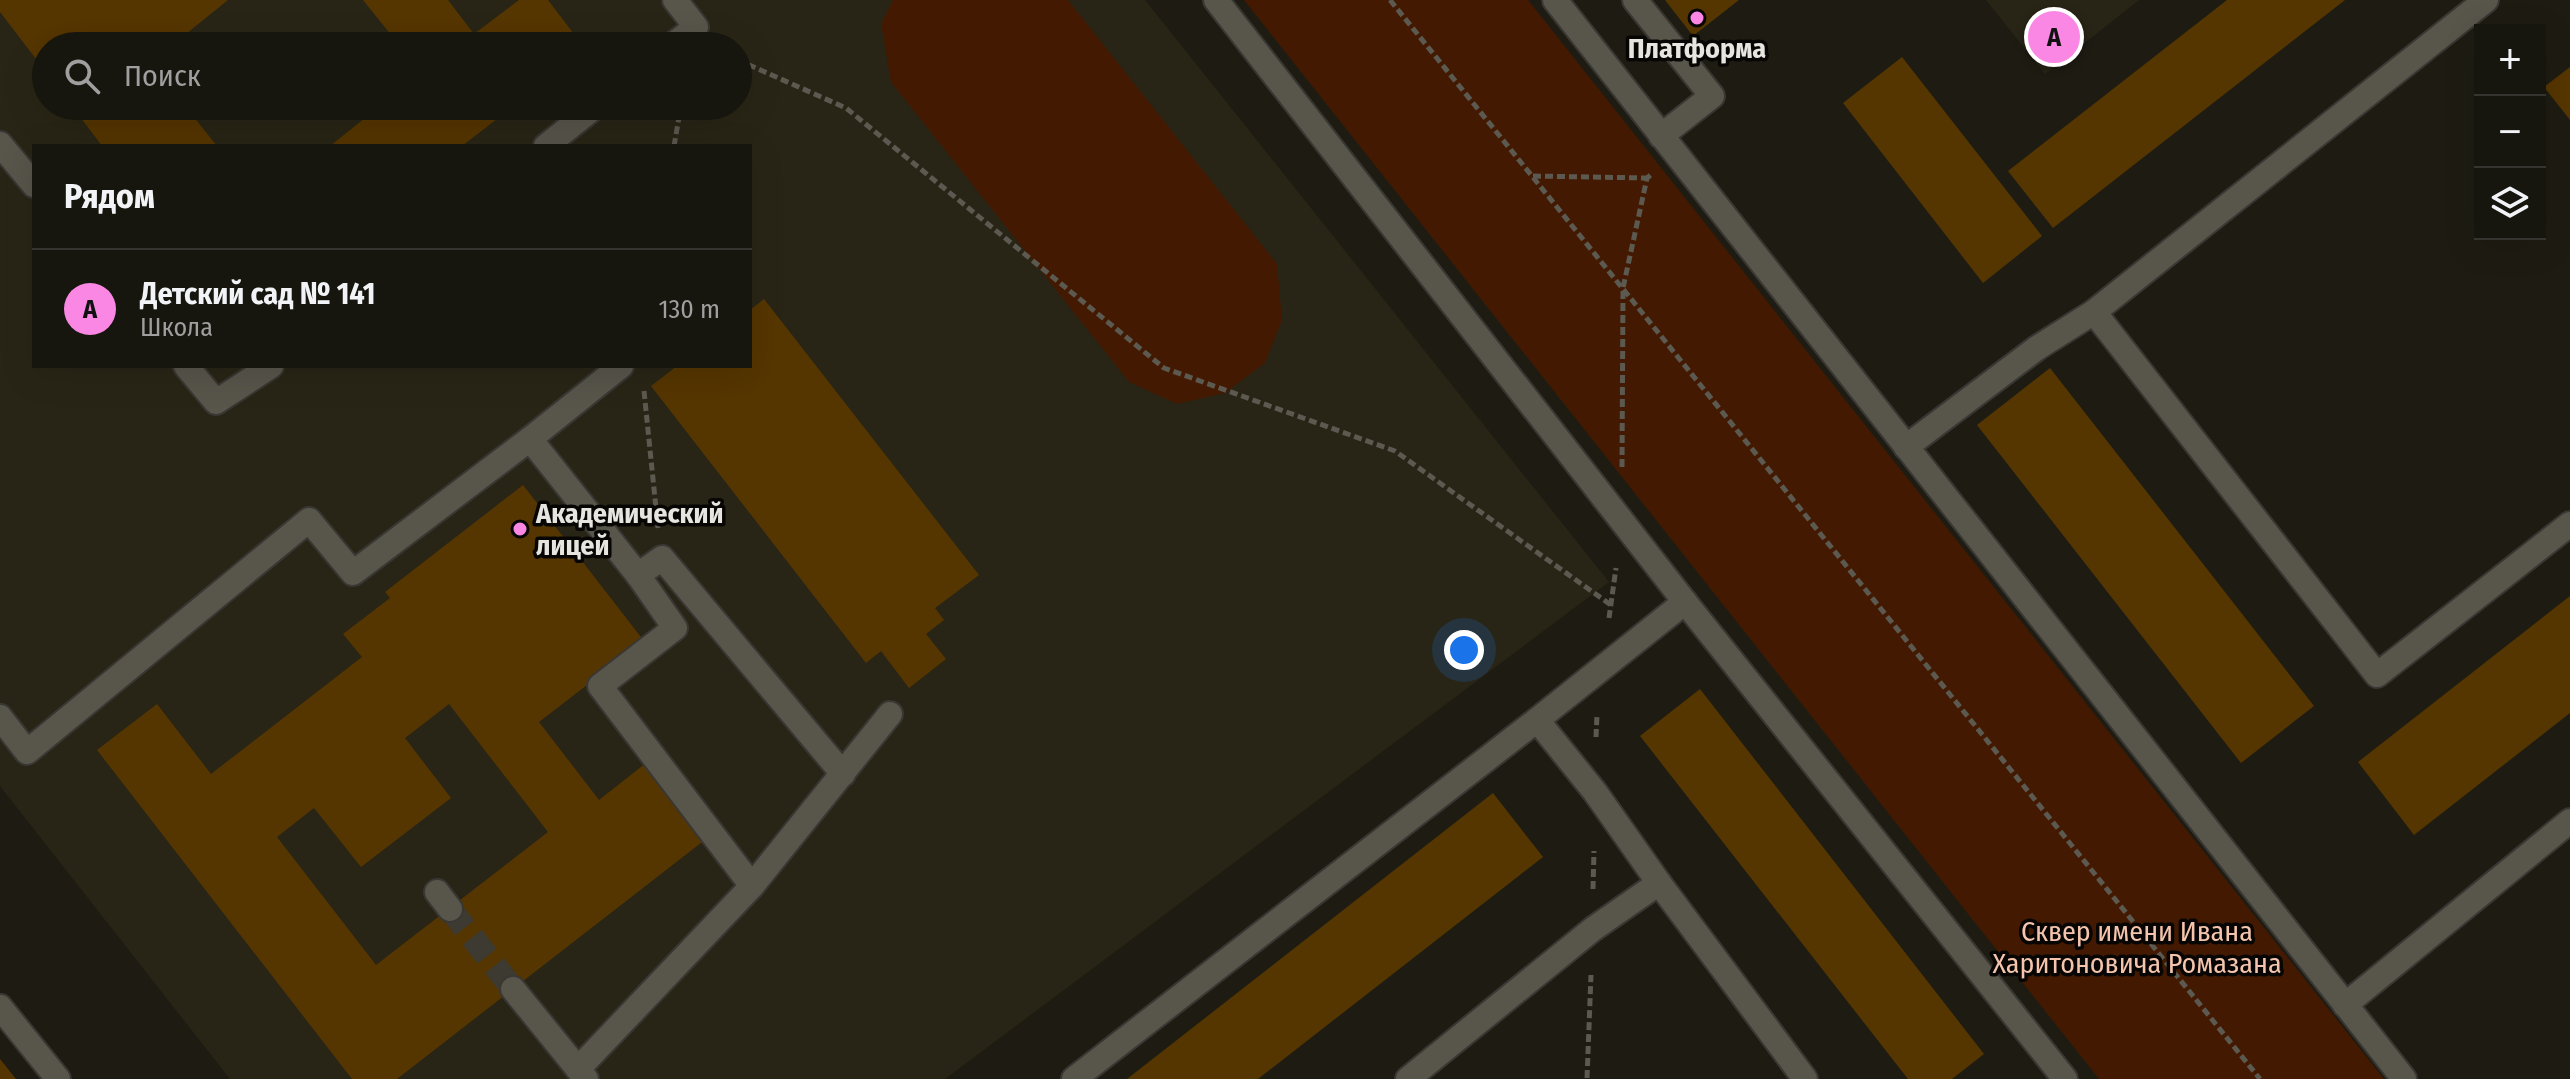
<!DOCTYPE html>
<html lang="ru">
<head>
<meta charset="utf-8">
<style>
	:root { --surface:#16150e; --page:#23221c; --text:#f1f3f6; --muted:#9e9f9e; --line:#35342e; --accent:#fb87e5 }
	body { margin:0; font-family:"Fira Sans Condensed",sans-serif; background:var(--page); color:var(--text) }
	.controls { position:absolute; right:24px; top:24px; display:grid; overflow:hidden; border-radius:0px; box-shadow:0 8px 32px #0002 }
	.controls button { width:72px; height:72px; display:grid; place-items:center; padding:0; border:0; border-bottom:2px solid var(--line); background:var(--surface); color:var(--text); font:40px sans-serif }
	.you { position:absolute; left:1464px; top:650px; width:28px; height:28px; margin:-20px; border:6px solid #fff; border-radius:50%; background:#1a73e8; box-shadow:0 0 0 12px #1a73e833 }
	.badge { display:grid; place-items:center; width:52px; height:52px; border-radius:50%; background:var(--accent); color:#111; font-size:26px; font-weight:700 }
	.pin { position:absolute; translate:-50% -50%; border:4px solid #fff; box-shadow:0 2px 8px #0006 }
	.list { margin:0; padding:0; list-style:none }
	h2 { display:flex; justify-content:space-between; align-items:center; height:104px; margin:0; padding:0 32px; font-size:34px }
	h2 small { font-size:26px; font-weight:400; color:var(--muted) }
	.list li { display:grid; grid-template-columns:52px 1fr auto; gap:24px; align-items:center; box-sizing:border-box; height:120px; padding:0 32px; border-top:2px solid var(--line) }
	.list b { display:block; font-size:30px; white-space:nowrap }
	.list p { margin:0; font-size:26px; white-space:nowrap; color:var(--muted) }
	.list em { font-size:26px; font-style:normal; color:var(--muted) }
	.icon { flex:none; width:44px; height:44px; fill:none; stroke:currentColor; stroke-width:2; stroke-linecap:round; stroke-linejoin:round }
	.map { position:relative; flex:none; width:2570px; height:1079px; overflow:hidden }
	.search { position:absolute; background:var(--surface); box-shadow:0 8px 32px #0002; left:32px; top:32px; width:720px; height:88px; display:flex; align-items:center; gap:20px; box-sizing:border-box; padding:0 28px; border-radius:44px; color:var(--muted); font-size:30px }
	.panel { position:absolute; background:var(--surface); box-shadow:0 8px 32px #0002; left:32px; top:144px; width:720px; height:224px; border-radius:0px }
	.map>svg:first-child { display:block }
</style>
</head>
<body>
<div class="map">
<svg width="2570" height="1079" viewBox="0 0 2570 1079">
	<rect width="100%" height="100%" fill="#1e1c12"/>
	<g fill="#292516" fill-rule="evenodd">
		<path d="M0 0H1145L1609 582 945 1079H230L0 786ZM46 46H738V106H46ZM34 146H750V366H34Z"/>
		<path d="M1986 0H2139L2045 74Z"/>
	</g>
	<g fill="#431a01">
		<path d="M893 0H1068L1277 264 1282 320 1265 363 1225 393 1177 404 1129 382 891 82 881 24Z"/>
		<path d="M1244 0H1528L2384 1079H2099Z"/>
	</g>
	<g fill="#563600" fill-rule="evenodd">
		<path d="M0 0H228L171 46H46V72L0 12Z"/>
		<path d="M363 0H448L474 34 519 0H548L583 46H400Z"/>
		<path d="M1665 0H1739L1693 36Z"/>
		<path d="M2227 0H2345L2053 228 2008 171Z"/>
		<path d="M1902 57 2042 236 1983 283 1843 103Z"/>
		<path d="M2570 67V120L2544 87Z"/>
		<path d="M72 106H185L217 146H102Z"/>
		<path d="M380 106H514L462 146H330Z"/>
		<path d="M764 299 979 575 935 608 944 620 926 634 946 659 909 688 881 651 866 663 651 386 677 366H750V310Z"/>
		<path d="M2050 368 2314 706 2241 763 1977 425Z"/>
		<path d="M523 485 644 641 539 722 599 800 646 763 706 839 397 1079H352L97 750 157 704 211 774 362 657 343 634 390 598 385 592ZM449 704 548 832 376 965 277 837 314 808 361 867 451 798 405 738Z"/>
		<path d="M2570 596V713L2414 835 2358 762Z"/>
		<path d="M1700 689 1984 1054 1952 1079H1908L1640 736Z"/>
		<path d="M1493 793 1543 857 1258 1079H1127Z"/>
		<path d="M0 1059 16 1079H0Z"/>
	</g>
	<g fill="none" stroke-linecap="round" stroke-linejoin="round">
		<path stroke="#3c3a31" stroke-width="24" stroke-dasharray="24 12" stroke-linecap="butt" d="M450 909 513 989"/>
		<g stroke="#393733" stroke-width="28">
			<g id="minor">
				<path d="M1216 0 1685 602 2065 1079"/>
				<path d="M1555 0 2404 1079"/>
				<path d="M1635 0 1712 96 1661 136"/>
				<path d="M671 46 696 27 675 0"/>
				<path d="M0 144 34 185"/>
				<path d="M546 146 596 106"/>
				<path d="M2094 312 2486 0"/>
				<path d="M186 366 216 402 271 366"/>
				<path d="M530 439 638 575 675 628 600 686 752 886"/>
				<path d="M1906 447 2037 348 2094 312 2377 675 2570 524"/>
				<path d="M638 575 662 558 843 774"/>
				<path d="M0 717 27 752 309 520 353 573 530 439 621 366"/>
				<path d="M1659 883 1805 1079"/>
				<path d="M437 892 450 909"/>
				<path d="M513 989 586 1079"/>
				<path d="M2345 1005 2570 821"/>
				<path d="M0 1007 58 1079"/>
				<path d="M578 1069 752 886 890 714"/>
				<path d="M1074 1079 1537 720 1685 602"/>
				<path d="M1408 1079 1593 929 1659 883 1595 792 1537 720"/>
			</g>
		</g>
		<g stroke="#5b5950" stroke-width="5" stroke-dasharray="8 4" stroke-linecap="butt">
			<path d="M1390 0 2260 1079"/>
			<path d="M738 58 747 64 846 108 1164 368 1395 451 1611 605"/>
			<path d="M674 146 681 106"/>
			<path d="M1533 176 1647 178"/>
			<path d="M644 391 658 528"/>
			<path d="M1622 467 1623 288 1647 178 1652 174"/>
			<path d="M1609 618 1616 568"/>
			<path d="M1596 737 1597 715"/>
			<path d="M1593 889 1594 851"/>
			<path d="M1587 1078 1591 975"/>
		</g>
		<use href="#minor" stroke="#58564b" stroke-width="24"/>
	</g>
	<g fill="#fb87e5" stroke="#070604" stroke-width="3">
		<circle cx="1697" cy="18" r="8"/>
		<circle cx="520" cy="529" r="8"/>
	</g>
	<g text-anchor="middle" stroke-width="7" stroke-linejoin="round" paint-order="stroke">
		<g font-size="28" font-weight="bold" fill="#e6e5df" stroke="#070604">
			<text x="1697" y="58">Платформа</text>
			<text x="536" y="523" text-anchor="start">Академический<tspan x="536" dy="32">лицей</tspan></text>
		</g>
		<g font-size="28" fill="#f4c4ac" stroke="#070604">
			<text x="2137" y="941">Сквер имени Ивана<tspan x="2137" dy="32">Харитоновича Ромазана</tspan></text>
		</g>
	</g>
</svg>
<div class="controls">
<button>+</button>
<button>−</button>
<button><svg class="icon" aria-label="layers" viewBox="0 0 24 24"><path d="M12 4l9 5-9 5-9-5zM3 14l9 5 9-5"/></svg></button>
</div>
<div class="you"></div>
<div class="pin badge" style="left:2054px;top:37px">A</div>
<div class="search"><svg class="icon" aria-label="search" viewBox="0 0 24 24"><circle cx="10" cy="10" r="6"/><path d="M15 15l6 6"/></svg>Поиск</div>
<section class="panel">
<h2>Рядом<small></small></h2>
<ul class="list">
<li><span class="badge">A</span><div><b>Детский сад № 141</b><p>Школа</p></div><em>130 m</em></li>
</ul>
</section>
</div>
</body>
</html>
